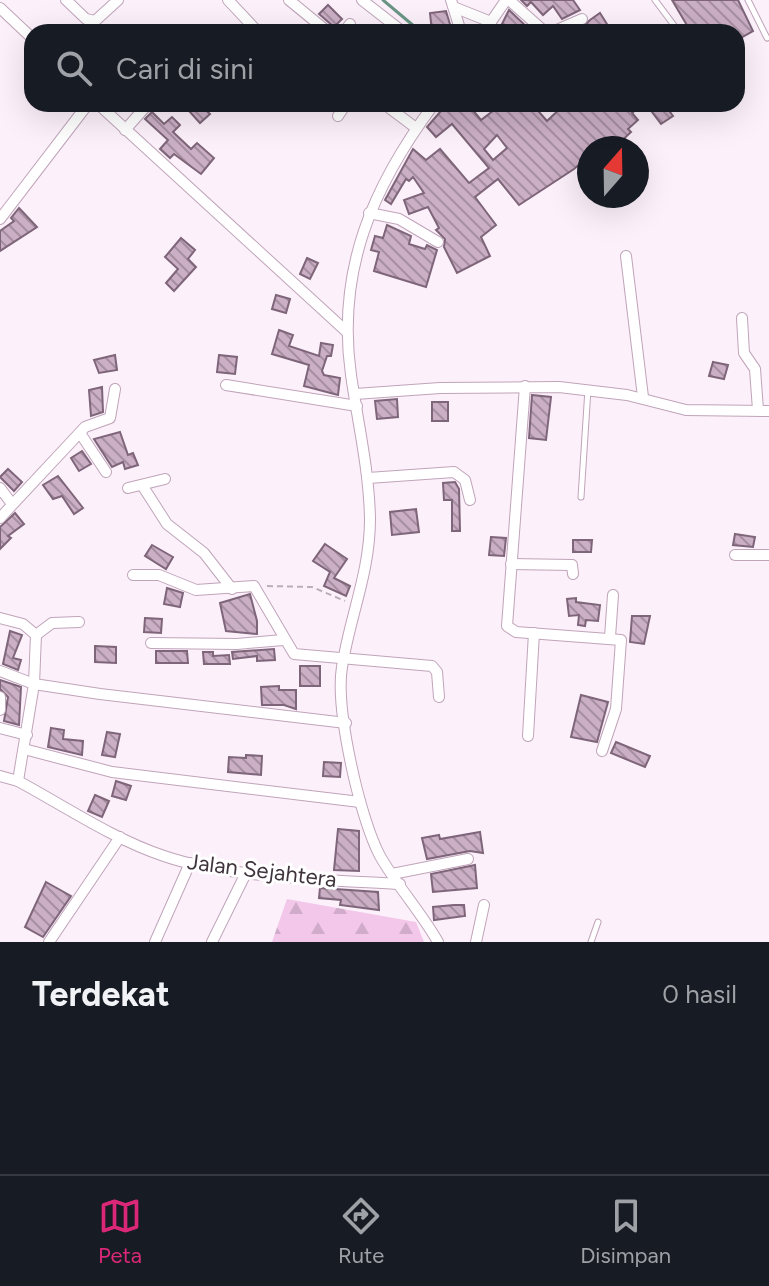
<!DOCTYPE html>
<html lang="id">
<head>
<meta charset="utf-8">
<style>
	:root { --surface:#171b24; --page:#242831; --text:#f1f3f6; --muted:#9ea1a6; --line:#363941; --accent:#db2777 }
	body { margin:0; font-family:Figtree,sans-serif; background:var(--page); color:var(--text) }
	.compass { position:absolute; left:577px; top:136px; width:72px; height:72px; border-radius:50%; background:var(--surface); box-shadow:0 8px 32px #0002; rotate:20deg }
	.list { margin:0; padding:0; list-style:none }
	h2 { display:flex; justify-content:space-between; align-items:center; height:104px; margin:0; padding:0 32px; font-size:34px }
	h2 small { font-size:26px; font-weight:400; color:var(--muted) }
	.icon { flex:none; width:44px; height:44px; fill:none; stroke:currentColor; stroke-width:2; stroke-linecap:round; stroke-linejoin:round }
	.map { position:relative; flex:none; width:769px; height:942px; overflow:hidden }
	.search { position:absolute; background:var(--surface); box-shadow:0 8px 32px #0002; left:24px; right:24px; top:24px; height:88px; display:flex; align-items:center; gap:20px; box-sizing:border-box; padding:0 28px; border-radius:24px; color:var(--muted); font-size:30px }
	.sheet { height:232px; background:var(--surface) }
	nav { display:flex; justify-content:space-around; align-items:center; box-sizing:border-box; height:112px; border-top:2px solid var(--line); background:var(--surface); font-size:22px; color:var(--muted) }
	nav a { display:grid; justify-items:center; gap:4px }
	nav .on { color:var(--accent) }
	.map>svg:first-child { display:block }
</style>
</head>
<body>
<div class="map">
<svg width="769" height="942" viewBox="0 0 769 942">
	<defs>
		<pattern id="forest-firs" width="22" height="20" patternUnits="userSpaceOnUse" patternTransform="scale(2)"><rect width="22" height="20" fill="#f3c7ea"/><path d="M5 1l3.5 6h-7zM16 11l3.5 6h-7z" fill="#d1acca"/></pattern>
		<pattern id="building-back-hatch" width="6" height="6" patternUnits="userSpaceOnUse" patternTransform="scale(2)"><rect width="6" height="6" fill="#cbafc5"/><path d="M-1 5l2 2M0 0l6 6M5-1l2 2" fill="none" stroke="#a68fa1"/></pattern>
	</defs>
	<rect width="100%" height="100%" fill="#fcf0fa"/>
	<path fill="url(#forest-firs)" d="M287 899 416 922 424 942H272Z"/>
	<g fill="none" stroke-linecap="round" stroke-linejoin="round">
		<path stroke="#6a9585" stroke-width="3" d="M383 0 421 32"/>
	</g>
	<g fill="url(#building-back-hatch)" stroke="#7e6579" stroke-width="2" fill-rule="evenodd">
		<path d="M521 0H573L580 10 562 19 553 6 543 15 531 2 527 6Z"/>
		<path d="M672 0H738L753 31 737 40V32H691Z"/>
		<path d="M328 5 342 19 334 27 319 14Z"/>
		<path d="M509 10 529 29 521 32 515 26 512 32H498Z"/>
		<path d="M446 11 452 31 432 32 430 13Z"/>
		<path d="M600 13 612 32H577L590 20Z"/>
		<path d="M199 104 210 114 200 123 190 112Z"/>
		<path d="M447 104H476L471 108 481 120 502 104H532L547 121 565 104H643L632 113 638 120 628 129 631 132 614 148H589V156L574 169 519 205 498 179 475 197 496 225 481 237 490 256 457 273 444 247 445 239 436 230 439 228 428 207 409 214 404 200 424 193 413 177 409 181 406 179 391 204 385 200 413 149 426 160 440 149 469 183 489 168 452 124 436 137 427 127ZM497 135 507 148 493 160 484 149Z"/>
		<path d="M646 104H664L673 116 661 124Z"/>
		<path d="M152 112 164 124 172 117 180 125 173 132 191 149 197 143 214 158 201 174 174 154 170 158 160 149 168 140 145 119Z"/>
		<path d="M19 208 37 227 0 251V231L14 221 11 218Z"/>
		<path d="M387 225 411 236 409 244 425 249 427 245 437 250 426 287 374 271 379 252 371 250 375 236 383 238Z"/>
		<path d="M181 238 195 250 188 259 196 267 174 291 166 283 178 269 165 257Z"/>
		<path d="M307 258 318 263 310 279 300 274Z"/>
		<path d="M276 295 290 299 286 313 272 309Z"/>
		<path d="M279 330 293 335 289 346 319 356 321 343 333 345 331 356H327L322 371 324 375 340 378 338 395 304 386 309 365 272 354Z"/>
		<path d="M115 355 117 370 99 373 94 360Z"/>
		<path d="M219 355 237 357 235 374 217 372Z"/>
		<path d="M713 362 728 365 724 379 709 376Z"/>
		<path d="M102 387 103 412 91 416 89 390Z"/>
		<path d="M532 395 551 397 546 440 529 438Z"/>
		<path d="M397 399 398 417 377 419 375 401Z"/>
		<rect x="432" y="402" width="16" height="19"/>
		<path d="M120 432 128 455 133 453 138 465 125 469 123 462 112 467 94 439Z"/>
		<path d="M82 451 91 464 79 471 71 458Z"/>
		<path d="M8 469 22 482 14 491 0 477Z"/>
		<path d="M58 476 83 508 74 514 62 496 53 499 43 485Z"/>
		<path d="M455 482 459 489 460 531H452V500H444L443 483Z"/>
		<path d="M416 509 419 532 392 535 390 512Z"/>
		<path d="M15 513 24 524 8 536 11 538 0 549V527Z"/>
		<path d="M735 534 755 537 753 547 733 545Z"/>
		<path d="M491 537 506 538 504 556 489 555Z"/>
		<path d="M573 540H592L591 552H573Z"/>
		<path d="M325 544 347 559 334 578 350 586 346 596 324 586 330 572 313 561Z"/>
		<path d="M152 545 173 557 166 569 145 556Z"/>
		<path d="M167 588 183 593 180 607 164 604Z"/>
		<path d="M250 594 257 621V634L226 631 220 603Z"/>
		<path d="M576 598V602L600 605 598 621 586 620 585 626 578 625 579 615 569 616 567 599Z"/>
		<path d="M632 616H650L644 644 630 642Z"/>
		<path d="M145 618 162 619 161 633 144 632Z"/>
		<path d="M10 631 22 635 13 658 21 660 18 670 3 664Z"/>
		<path d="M95 646 116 647V663L95 662Z"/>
		<path d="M274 649 275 660 257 661V656L233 659 232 652Z"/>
		<path d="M156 651H187L188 663H156Z"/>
		<path d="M203 652H213V656L229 655 230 664H204Z"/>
		<rect x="300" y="666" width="20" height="20"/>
		<path d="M0 680 21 687 19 725 4 721 8 697 0 689Z"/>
		<path d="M279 686V690H296V709L284 705H262L261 687Z"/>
		<path d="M581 695 608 702 597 742 571 737Z"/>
		<path d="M51 728 64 730 63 739 83 741 82 755 48 747Z"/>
		<path d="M107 732 120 734 115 757 102 755Z"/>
		<path d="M616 742 650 756 645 767 611 753Z"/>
		<path d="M246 755 262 756 261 775 228 772 229 757 246 758Z"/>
		<path d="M324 762 341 763 340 777 323 776Z"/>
		<path d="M116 781 131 786 126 800 112 796Z"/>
		<path d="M95 795 109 801 102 817 88 811Z"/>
		<path d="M338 829 359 831V871L334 870Z"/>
		<path d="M480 832 483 853 470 851 427 859 422 838 439 835 440 839Z"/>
		<path d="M475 865 477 888 433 892 431 874Z"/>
		<path d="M46 882 71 896 43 937 25 927Z"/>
		<path d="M320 888 378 892 379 910 340 905 341 900 319 898Z"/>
		<path d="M454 905H464L465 916 434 920 433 907Z"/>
	</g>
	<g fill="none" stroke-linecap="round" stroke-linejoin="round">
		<g stroke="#c0a4ba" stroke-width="7">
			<g id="lane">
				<path d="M655 0 679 32"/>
				<path d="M748 0 767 38"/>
				<path d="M581 497 588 389"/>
				<path d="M591 942 598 922"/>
			</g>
		</g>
		<g stroke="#c0a4ba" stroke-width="12">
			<g id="street">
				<path d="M66 0 86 19 95 21 118 0"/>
				<path d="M228 0 258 32"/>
				<path d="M289 0 328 32"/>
				<path d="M362 0 403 32"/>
				<path d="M451 0 461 32"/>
				<path d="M509 0 545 32"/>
				<path d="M0 8 32 38"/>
				<path d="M456 8 491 22"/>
				<path d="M344 32 350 24"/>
				<path d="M484 32 506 0"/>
				<path d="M552 32 582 19"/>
				<path d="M98 104 347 332"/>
				<path d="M384 104 416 128"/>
				<path d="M434 104C373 186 336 270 351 375 358 424 369 469 370 519 370 572 350 616 342 667 335 709 360 819 380 856 397 886 421 912 438 942"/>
				<path d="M338 116 346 104"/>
				<path d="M125 130 148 104"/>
				<path d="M369 213 399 219 438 242"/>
				<path d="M0 219 88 104"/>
				<path d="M626 256 643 397"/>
				<path d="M742 318 744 353 755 369 758 410"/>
				<path d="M226 385 357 406"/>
				<path d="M525 386 507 626 516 632 621 640 616 709 602 751"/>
				<path d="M355 394 440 388 559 387 627 395 686 410 769 411"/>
				<path d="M80 433 106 472"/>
				<path d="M368 478 454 472 465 480 470 500"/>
				<path d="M142 485 167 524 204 553 232 589"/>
				<path d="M0 488 12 504"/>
				<path d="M128 488 165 479"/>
				<path d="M0 518 85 427 110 418 115 389"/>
				<path d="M735 555H769"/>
				<path d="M511 564 572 565 573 574"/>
				<path d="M133 575H159L196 590 254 586 294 654 432 666 437 672 439 697"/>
				<path d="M0 618 23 624 36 635 34 684 18 781"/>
				<path d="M36 635 52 623 79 622"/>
				<path d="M610 637 613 595"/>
				<path d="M151 643 237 644 283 640"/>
				<path d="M0 671 34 684 100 694 346 723"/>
				<path d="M0 697V710"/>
				<path d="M0 728 27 735"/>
				<path d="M528 736 534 633"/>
				<path d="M24 749 112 772 360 802"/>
				<path d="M0 776 18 781C66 807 113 839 164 856 227 878 332 880 400 884"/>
				<path d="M392 874 468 859"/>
				<path d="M49 942 120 837"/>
				<path d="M155 942 190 863"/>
				<path d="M212 942 247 871"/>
				<path d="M476 942 484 905"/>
			</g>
		</g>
		<path stroke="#baaeb8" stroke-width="2" stroke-dasharray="6 4" stroke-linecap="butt" d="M267 586 312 587 345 601"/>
		<use href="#lane" stroke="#fff" stroke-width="5"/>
		<use href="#street" stroke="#fff" stroke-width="10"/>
	</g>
	<g text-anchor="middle" stroke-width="6" stroke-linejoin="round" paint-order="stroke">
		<g font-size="22" fill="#3f343d" stroke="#fff">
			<text transform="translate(262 870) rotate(7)" y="8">Jalan Sejahtera</text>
		</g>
	</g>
</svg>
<svg class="compass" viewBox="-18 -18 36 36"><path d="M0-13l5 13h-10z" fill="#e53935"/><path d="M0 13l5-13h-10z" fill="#9ea1a6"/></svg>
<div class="search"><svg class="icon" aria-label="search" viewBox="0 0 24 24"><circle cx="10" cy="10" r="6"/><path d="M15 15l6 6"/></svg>Cari di sini</div>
</div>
<section class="sheet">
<h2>Terdekat<small>0 hasil</small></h2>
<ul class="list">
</ul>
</section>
<nav>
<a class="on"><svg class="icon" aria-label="map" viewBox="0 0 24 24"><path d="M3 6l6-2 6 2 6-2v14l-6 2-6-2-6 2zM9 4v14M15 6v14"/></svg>Peta</a>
<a><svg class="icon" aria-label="directions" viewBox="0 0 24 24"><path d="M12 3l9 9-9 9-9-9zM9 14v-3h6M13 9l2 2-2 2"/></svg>Rute</a>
<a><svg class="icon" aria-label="saved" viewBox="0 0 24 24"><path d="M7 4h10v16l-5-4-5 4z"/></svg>Disimpan</a>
</nav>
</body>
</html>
